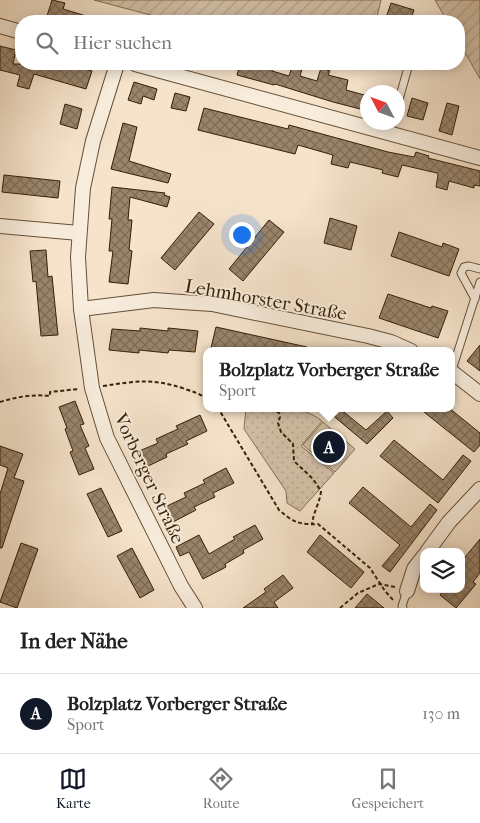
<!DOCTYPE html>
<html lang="de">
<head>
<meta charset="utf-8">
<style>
	:root { --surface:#fff; --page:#f2f2f2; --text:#222; --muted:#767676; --line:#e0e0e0; --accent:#111827 }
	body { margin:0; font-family:"IM FELL French Canon",serif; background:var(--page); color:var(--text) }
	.controls { position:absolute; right:15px; bottom:15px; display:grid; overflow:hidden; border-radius:10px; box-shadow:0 2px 12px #0003 }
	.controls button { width:45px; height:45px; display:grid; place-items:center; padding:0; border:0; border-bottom:1px solid var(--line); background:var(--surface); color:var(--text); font:25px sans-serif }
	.compass { position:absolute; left:360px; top:85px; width:45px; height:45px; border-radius:50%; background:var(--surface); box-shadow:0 2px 12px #0003; rotate:311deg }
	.you { position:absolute; left:241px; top:234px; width:18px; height:18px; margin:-12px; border:4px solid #fff; border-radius:50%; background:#1a73e8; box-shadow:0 0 0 8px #1a73e833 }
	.badge { display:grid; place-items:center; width:32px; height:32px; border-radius:50%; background:var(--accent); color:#fff; font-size:16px; font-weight:700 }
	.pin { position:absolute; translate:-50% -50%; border:2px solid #fff; box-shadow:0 1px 5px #0006 }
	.popup { position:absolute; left:203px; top:347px; width:252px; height:65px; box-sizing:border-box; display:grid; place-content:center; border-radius:10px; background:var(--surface); filter:drop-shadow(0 1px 4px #0005); font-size:16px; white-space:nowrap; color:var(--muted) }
	.popup b { font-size:19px; color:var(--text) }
	.popup::after { content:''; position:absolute; left:50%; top:100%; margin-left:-10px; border:10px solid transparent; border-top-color:var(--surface) }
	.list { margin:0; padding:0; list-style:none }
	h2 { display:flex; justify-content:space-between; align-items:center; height:65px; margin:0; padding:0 20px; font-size:21px }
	h2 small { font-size:16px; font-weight:400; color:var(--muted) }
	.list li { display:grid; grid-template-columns:32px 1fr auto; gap:15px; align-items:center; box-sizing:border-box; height:80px; padding:0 20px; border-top:1px solid var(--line) }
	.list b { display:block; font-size:19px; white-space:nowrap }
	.list p { margin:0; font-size:16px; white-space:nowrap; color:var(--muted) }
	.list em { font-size:16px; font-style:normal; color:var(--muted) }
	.icon { flex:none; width:28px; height:28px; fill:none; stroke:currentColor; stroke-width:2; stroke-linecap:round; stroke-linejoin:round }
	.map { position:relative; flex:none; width:480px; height:608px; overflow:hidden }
	.search { position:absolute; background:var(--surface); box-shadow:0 2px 12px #0003; left:15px; right:15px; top:15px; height:55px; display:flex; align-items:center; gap:12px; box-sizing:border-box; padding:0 18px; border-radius:20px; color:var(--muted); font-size:19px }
	.sheet { height:145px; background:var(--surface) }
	nav { display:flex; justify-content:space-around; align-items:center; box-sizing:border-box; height:70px; border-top:1px solid var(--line); background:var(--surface); font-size:14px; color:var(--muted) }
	nav a { display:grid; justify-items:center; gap:2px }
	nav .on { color:var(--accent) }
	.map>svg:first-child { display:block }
</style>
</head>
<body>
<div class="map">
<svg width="480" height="608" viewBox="0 0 480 608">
	<defs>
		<pattern id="park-dots" width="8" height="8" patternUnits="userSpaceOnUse" patternTransform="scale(1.25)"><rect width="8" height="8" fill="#d4c2a9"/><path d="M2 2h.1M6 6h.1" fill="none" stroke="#b7a690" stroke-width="1.8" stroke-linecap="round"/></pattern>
		<pattern id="garden-furrows" width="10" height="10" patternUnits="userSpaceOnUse" patternTransform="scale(1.25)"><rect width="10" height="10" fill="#d4c2a9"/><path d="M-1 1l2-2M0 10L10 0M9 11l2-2" fill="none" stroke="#b7a690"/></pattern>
		<pattern id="building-cross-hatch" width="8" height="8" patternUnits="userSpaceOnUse" patternTransform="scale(1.25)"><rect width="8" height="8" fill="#99856c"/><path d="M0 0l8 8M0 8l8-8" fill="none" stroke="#7e6c57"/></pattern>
	</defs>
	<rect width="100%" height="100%" fill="#f5e3cb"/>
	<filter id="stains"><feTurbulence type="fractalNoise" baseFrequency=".004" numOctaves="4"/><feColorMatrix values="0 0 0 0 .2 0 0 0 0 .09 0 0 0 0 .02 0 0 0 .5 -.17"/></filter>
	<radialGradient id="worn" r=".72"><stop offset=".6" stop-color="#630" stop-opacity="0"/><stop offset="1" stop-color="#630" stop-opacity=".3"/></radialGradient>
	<path fill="#d4c2a9" stroke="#847057" d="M323 422 355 449 335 472 303 445Z"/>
	<path fill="url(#park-dots)" stroke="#847057" d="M246 408C270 408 302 404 322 421L301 446 334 473 300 511 287 503 286 491 244 429Z"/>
	<g fill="url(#garden-furrows)" stroke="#847057">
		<path d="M94 0H381L376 21H173Z"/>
		<path d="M435 0H480V79L459 42V21H447Z"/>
	</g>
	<g fill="url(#building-cross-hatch)" stroke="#351f05">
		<path d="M52 0 65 3 63 9 96 19 95 21H64L47 16Z"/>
		<path d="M391 3 414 10 410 21H385Z"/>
		<path d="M0 46 16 50 13 64H65L92 71 86 89 34 74 29 89 17 86 20 75 0 70Z"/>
		<path d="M240 64H268L274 65 272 71 289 76 293 64H298L303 65 300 76 317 81 321 68 330 71 328 75 348 80 346 90 368 96V111L333 102 275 84 274 85 237 75Z"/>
		<path d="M134 82 157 89 154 100 143 96 141 104 128 100Z"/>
		<path d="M175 93 190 97 186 111 171 108Z"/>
		<path d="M412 98 428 103 423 120 407 116Z"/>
		<path d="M447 103 459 106 452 135 439 131Z"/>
		<path d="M65 104 82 109 77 129 60 124Z"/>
		<path d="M204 108 288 129 289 125 388 152 414 157 416 152 429 156 428 158 480 171V186L474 185V188L449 181 447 190 436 187 438 175 437 173 402 165 398 177 382 173 383 170 350 162 348 168 331 164 333 155 298 145 295 154 198 130Z"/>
		<path d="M123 123 137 127 129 161 171 174 168 183 111 169Z"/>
		<path d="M4 175 60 181 58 198 2 192Z"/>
		<path d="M112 187 165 193 164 195 170 197 167 207 130 197 128 220H132L129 250 132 251 128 284 109 282 113 251H109L112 219H109Z"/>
		<path d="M199 212 214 224 175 270 161 258Z"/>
		<path d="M330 218 357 226 351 250 324 243Z"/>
		<path d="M269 220 284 232 243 281 229 269Z"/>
		<path d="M399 232 442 247 443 243 459 249 449 276 391 256Z"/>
		<path d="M46 250 48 277 52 276 58 335 41 336 36 281 33 282 30 251Z"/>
		<path d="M388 294 431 308 432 306 448 311 438 338 379 318Z"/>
		<path d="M216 327 307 347V351H225L211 348Z"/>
		<path d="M140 328 168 331V328L198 331 195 352 169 350 168 353 139 350V353L109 350 112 329 140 331Z"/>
		<path d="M480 345V371L467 361Z"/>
		<path d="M75 401 84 424 80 425 89 446 85 448 94 469 79 475 70 452 73 451 65 429 67 428 59 407Z"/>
		<path d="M324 408H339L366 430 387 411 393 418 367 444Z"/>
		<path d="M419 408H449L480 433V445L474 452Z"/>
		<path d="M200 415 207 431 186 441 188 444 166 454 167 457 144 468 137 452 158 443 156 439 178 429 176 426Z"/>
		<path d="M394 440 443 480 463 455 471 461 438 503 380 456Z"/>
		<path d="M0 446 23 454 14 478 24 481 2 548H0V494L8 468 0 465Z"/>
		<path d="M226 468 234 483 213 493 215 497 194 507 196 510 173 522 165 507 186 497 184 493 205 483 203 480Z"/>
		<path d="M363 487 411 527 430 504 437 510 390 572 382 566 400 545 349 503Z"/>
		<path d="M101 488 122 531 108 537 87 494Z"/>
		<path d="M255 525 263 539 243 550 244 553 225 564 226 567 203 579 189 552 180 556 176 547 199 535 209 554 235 539 233 537Z"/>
		<path d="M320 535 364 572 351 588 307 552Z"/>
		<path d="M480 539V573L473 582 476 584 456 608 440 595 444 589H461V562Z"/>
		<path d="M21 543 38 549 17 608 0 602Z"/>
		<path d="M132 548 154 590 140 598 117 556Z"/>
		<path d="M283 575 293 588 274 602 278 608H243L266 592 264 589Z"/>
		<path d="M367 594 384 608H355Z"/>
	</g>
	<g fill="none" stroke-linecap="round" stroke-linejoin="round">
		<g stroke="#655036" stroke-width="9">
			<g id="lane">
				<path d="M398 103 409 64"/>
				<path d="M389 133 392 122"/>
				<path d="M475 299 461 273 464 267 469 266 480 269"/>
				<path d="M452 370 480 282"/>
				<path d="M403 608 402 606 407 591"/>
			</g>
		</g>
		<g stroke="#655036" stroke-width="16">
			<g id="street">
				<path d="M0 26 21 32"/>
				<path d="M117 64 93 141 83 188 78 257 81 309 92 388 107 438 181 586 195 608"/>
				<path d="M135 64 480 158"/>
				<path d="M0 226 79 233"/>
				<path d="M81 309 154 300 182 302 212 304 368 336 391 342 411 351"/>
				<path d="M452 372 480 394"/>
				<path d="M427 552 449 522 480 489"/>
				<path d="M407 591 414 569 424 556"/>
			</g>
		</g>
		<g stroke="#351f05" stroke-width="2" stroke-dasharray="4 2.5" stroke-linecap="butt">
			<path d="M103 386C137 381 153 378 185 389 193 392 200 393 206 399"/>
			<path d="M0 402C16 397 33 394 50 396V392L79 389"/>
			<path d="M216 408 221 413 279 510C293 522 299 525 318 524L370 568 385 591 394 601"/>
			<path d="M271 408 279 413 280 417 278 423 281 432 293 444 294 461 313 479 321 491C320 503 313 512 312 525"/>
			<path d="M340 608 358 593 379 584 395 587"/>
		</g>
		<use href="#lane" stroke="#f8eddd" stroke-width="7"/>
		<use href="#street" stroke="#f8eddd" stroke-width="14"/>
	</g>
	<g text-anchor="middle" stroke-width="4" stroke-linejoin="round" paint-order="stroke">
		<g font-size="19" fill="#351f05" stroke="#f8eddd">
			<text transform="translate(266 299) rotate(10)" y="7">Lehmhorster Straße</text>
			<text transform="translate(150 478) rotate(65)" y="7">Vorberger Straße</text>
		</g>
	</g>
	<rect width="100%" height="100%" filter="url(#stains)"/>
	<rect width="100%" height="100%" fill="url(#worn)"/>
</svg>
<div class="controls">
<button><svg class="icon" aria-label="layers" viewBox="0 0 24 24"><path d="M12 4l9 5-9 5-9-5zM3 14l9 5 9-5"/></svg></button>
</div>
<svg class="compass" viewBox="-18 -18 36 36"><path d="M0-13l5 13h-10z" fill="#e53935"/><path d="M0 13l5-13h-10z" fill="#767676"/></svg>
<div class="you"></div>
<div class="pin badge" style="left:329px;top:447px">A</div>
<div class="popup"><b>Bolzplatz Vorberger Straße</b>Sport</div>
<div class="search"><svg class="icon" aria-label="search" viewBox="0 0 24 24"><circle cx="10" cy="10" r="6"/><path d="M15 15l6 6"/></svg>Hier suchen</div>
</div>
<section class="sheet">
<h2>In der Nähe<small></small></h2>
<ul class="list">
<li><span class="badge">A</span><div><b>Bolzplatz Vorberger Straße</b><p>Sport</p></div><em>130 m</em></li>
</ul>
</section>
<nav>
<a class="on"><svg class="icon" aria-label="map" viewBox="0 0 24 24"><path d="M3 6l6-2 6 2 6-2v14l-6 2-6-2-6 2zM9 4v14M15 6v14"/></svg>Karte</a>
<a><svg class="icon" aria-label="directions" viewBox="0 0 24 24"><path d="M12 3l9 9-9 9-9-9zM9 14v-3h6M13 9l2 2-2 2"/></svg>Route</a>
<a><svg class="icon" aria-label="saved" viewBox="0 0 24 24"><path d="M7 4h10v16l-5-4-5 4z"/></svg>Gespeichert</a>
</nav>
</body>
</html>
